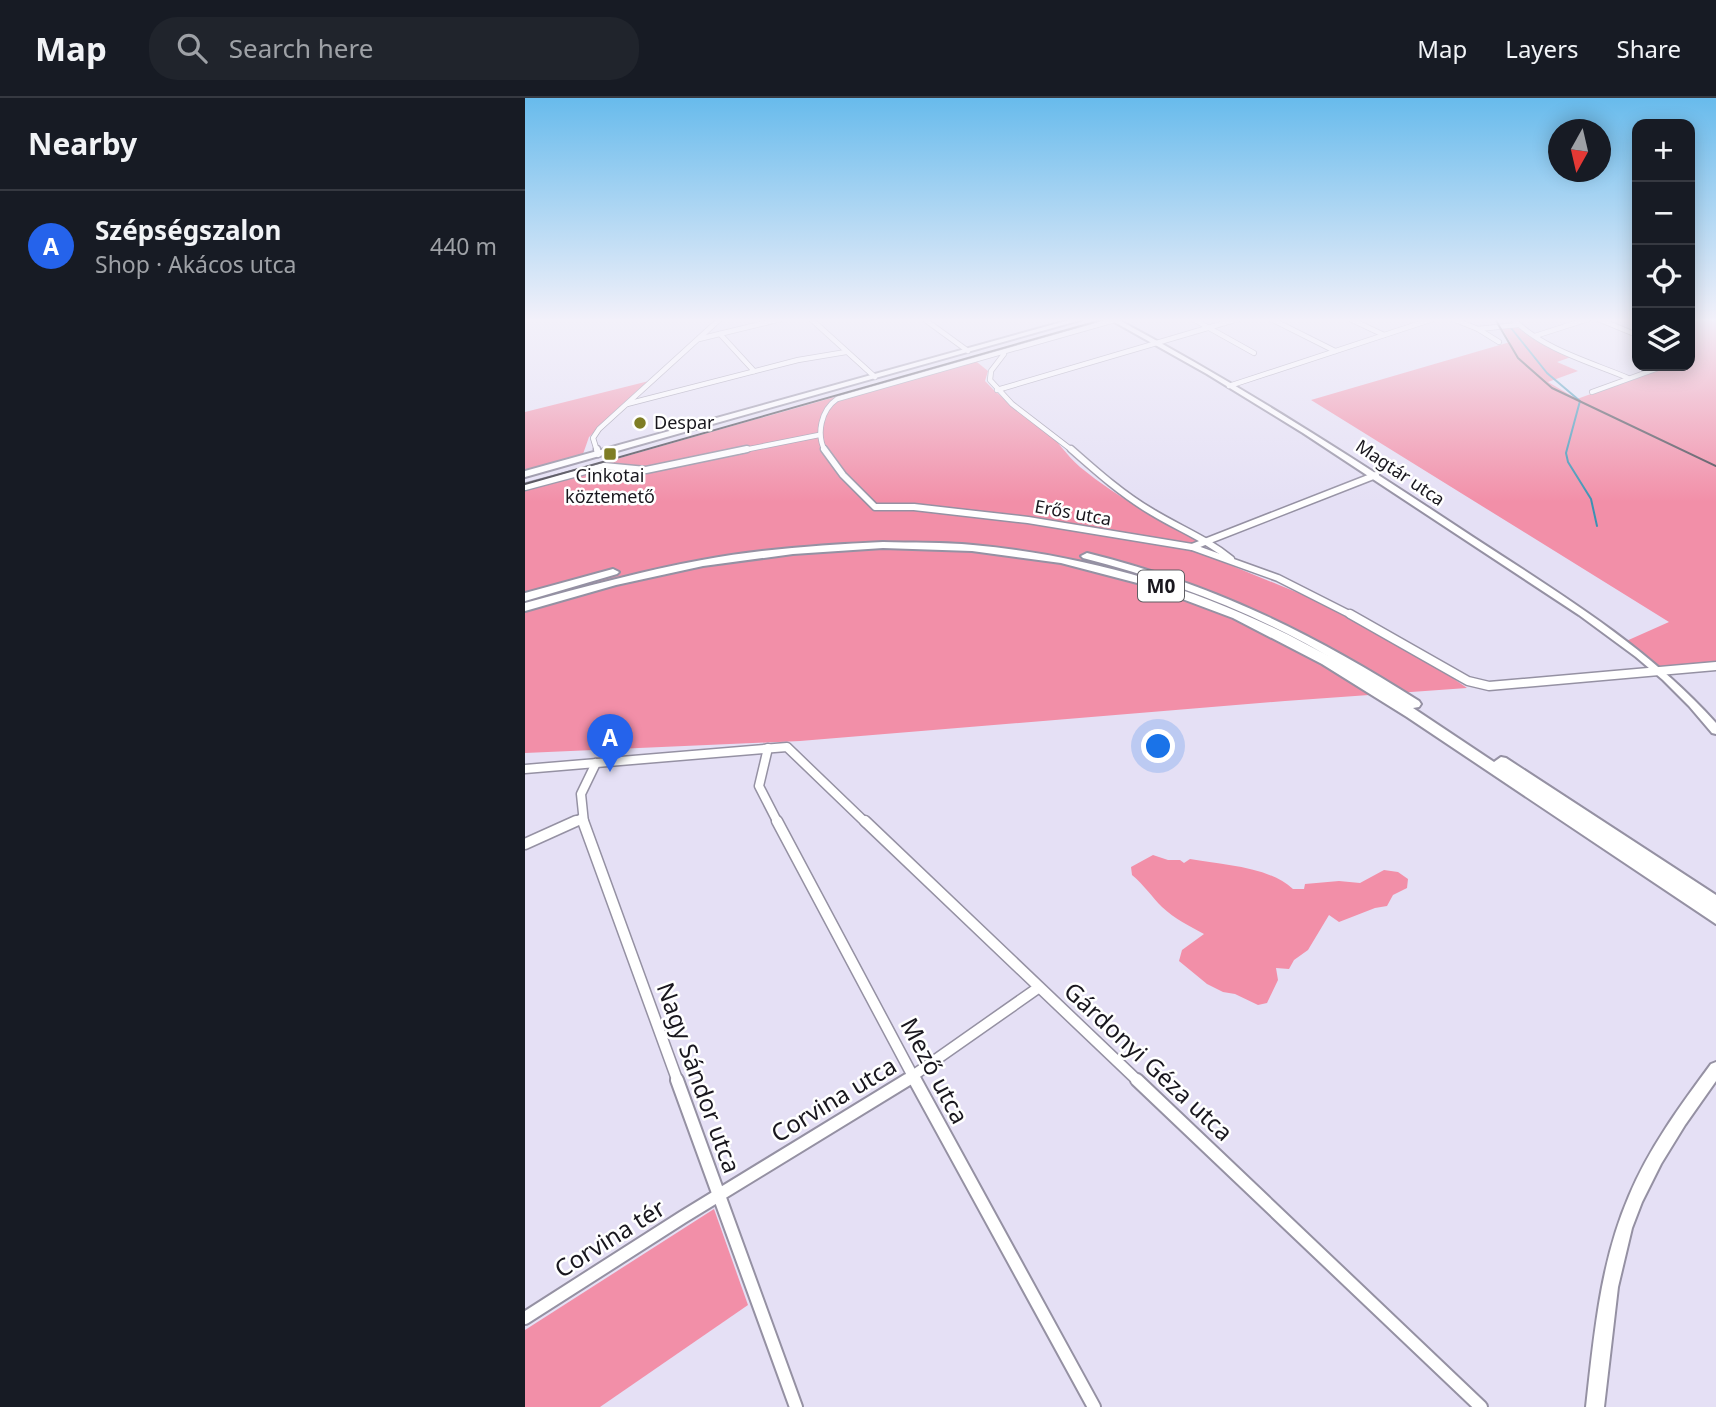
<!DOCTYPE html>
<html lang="en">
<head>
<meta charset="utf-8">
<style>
	:root { --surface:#171b24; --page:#20242c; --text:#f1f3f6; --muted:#9ea1a6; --line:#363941; --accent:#2563eb }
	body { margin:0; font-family:"Noto Sans",sans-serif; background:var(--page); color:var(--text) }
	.controls { position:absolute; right:21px; top:21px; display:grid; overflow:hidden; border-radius:14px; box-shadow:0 4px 18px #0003 }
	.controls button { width:63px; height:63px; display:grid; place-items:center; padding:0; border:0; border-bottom:2px solid var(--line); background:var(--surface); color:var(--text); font:35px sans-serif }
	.compass { position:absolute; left:1023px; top:21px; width:63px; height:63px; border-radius:50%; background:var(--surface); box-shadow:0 4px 18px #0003; rotate:188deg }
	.you { position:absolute; left:634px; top:649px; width:24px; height:24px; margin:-18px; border:5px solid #fff; border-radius:50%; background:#1a73e8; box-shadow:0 0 0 10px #1a73e833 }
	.badge { display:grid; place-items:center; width:46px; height:46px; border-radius:50%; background:var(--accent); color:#fff; font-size:23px; font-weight:700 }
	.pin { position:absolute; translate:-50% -58px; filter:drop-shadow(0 2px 4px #0008) }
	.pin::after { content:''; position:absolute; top:37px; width:24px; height:21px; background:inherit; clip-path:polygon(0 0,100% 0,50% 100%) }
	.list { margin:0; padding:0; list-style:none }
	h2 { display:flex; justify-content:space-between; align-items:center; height:91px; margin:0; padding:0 28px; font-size:30px }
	h2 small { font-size:23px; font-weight:400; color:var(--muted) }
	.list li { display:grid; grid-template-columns:46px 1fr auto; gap:21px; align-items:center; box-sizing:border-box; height:112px; padding:0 28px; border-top:2px solid var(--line) }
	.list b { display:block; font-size:26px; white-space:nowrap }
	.list p { margin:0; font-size:23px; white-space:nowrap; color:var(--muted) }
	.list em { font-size:23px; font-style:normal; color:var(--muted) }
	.icon { flex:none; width:38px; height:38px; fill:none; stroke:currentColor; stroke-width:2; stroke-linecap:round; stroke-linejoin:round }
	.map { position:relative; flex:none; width:1191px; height:1309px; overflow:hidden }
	header { display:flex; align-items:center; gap:42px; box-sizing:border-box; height:98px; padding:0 35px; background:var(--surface); border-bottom:2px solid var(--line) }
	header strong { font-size:33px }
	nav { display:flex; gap:38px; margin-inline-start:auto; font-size:24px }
	.search { width:490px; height:63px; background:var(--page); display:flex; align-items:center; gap:18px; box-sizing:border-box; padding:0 24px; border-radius:28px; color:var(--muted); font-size:26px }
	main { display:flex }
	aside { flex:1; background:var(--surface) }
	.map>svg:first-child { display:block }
</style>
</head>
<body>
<header>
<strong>Map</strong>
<div class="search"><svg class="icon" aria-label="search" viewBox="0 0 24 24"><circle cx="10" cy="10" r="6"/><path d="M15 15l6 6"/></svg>Search here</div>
<nav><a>Map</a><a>Layers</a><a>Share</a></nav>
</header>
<main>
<aside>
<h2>Nearby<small></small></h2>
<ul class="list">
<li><span class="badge">A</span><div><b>Szépségszalon</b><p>Shop · Akácos utca</p></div><em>440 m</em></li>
</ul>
</aside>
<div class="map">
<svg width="1191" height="1309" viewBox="0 0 1191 1309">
	<rect width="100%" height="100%" fill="#e5e0f5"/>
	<g fill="#f28fa8">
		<path d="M1165 221H1191V572L1142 574 1099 544 1144 524 786 302 985 244 977 230 991 229 1049 258 1032 264 1053 273 1023 284 1052 301 1143 268H1165Z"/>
		<path d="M447 260 463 273 460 283C477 302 497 314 518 330 532 341 541 357 555 369 593 400 638 425 684 444L671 453 810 510 899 560 942 590 760 603 275 643 0 655V387Z"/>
		<path d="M124 283 64 339 58 356 0 372V314Z"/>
		<path d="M628 757 643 762H655L659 765 665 761C697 767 743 768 768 791H779L780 786 814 783 835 785 859 772 873 774 883 781 882 790 868 797 862 808 850 810 814 824 804 817 783 852 769 862 764 871 751 870 753 882 742 905 733 907 710 896 698 894 682 886 654 863 657 852 679 836C664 828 650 821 637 809 627 799 619 787 607 777L606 769Z"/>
		<path d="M189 1111 223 1207 75 1309H0V1232Z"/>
	</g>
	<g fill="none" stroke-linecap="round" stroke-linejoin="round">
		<path stroke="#3b92b3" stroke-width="2" d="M986 230 1022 275 1055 303 1041 355 1043 364 1066 401 1072 428"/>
		<g stroke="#9591a3" stroke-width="6">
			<g id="street-far4">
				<path d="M286 221 350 279"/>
				<path d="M399 221 443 253"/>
				<path d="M668 221 729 255"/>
				<path d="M746 221 810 253"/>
				<path d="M825 221 859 237"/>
				<path d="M928 221 953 231 992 227"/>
				<path d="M988 221C1017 251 1065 264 1103 280"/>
				<path d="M1073 221 1112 237"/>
				<path d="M953 231 974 244"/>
				<path d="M195 236 229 273"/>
				<path d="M1010 238 1063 221"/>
				<path d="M174 241 256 221"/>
				<path d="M479 256 466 273 465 282 487 306 548 353"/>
				<path d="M704 288 908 221"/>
				<path d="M472 292 713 221"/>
				<path d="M1067 294 1139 268"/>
				<path d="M102 306 273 262 321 254"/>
				<path d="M72 353 68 340 74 331 195 221"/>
				<path d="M214 353 294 337"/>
				<path d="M300 353C291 336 296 312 312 301L593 221"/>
			</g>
		</g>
		<g stroke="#9591a3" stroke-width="9">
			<g id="street-far3">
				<path d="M72 351 73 356"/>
				<path d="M299 351 318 377 350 409H389L503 422 667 449 851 377"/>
				<path d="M546 351C572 374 598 397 627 414 655 431 680 440 706 461"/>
				<path d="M0 389 79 368 121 372 222 351"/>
				<path d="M667 449 753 480 828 518"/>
			</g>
		</g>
		<g stroke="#9591a3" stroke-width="11">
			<g id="street-far2">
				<path d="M825 516 943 583 964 588 1191 568"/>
				<path d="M243 650 234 688 253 725"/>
				<path d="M0 671 262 649 341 725"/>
				<path d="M47 725 57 720"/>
				<path d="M59 725 56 696 71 665"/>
			</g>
		</g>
		<g stroke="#9591a3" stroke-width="13">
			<g id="street-far1">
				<path d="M58 723 153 984"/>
				<path d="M252 723 391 984"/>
				<path d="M340 723 614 984"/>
				<path d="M0 746 51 723"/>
				<path d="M379 984 513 890"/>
			</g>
		</g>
		<g stroke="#9591a3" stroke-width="16">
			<g id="street">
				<path d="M152 982 271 1309"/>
				<path d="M390 982 569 1309"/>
				<path d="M612 982 956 1309"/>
				<path d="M0 1220 158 1119 382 982"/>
			</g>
		</g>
		<g stroke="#9591a3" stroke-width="4">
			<g id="secondary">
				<path d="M584 221H592C715 287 832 362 948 439 1034 495 1122 548 1191 625V636L1187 635 1164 608 1138 582 1111 559 1054 517 778 335 682 276Z"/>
				<path d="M1191 964V983L1160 1027 1136 1066 1117 1104 1107 1130 1093 1189 1079 1309H1061C1069 1238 1075 1165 1104 1098 1124 1050 1155 1008 1186 966Z"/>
			</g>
		</g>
		<g stroke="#9591a3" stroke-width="4">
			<path id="primary" d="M548 221H559L0 379V373Z"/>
		</g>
		<g stroke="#9591a3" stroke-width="4">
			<g id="highway">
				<path d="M358 444C387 445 418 444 448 447 578 459 702 499 815 565 735 517 648 483 558 460L556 458 562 455C687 486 786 534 894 603L896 606 894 609 888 610 969 664 976 659 981 660 1191 797V826L882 619 797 566 708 520 620 487 536 465 447 453 358 450 268 456 178 468 91 487 0 513V505C59 489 117 473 177 462 236 451 297 447 358 444Z"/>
				<path d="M88 471 94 474 92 476 0 503V495Z"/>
			</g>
		</g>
		<use href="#street-far4" stroke="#fff" stroke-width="4.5"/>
		<use href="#street-far3" stroke="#fff" stroke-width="6"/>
		<use href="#street-far2" stroke="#fff" stroke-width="8"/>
		<use href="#street-far1" stroke="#fff" stroke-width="10"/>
		<use href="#street" stroke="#fff" stroke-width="12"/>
		<use href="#secondary" fill="#fff" fill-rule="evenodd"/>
		<use href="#primary" fill="#fff" fill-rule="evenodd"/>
		<use href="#highway" fill="#fff" fill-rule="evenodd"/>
		<g stroke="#484650" stroke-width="2">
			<path d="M970 221 993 260 1027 290 1191 368"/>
			<path d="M0 386 580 221"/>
		</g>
	</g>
	<linearGradient id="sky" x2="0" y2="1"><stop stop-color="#68bbec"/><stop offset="0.55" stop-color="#f3f1fa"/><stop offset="1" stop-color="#f3f1fa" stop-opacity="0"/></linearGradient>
	<rect width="1191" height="404" fill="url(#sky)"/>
	<g fill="#7f7d25" stroke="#fff" stroke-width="2.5">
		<circle cx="115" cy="325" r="7"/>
		<rect x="78" y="349" width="14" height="14" rx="3.5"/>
	</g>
	<g text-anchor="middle" stroke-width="5" stroke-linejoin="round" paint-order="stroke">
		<g font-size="18" fill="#19171e" stroke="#fff" text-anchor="start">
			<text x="129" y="331">Despar</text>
			<text x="85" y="384" text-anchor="middle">Cinkotai<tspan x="85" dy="21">köztemető</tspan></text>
		</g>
		<g font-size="18" fill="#19171e" stroke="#fff">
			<text transform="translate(875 375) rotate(34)" y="6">Magtár utca</text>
			<text transform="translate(548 415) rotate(10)" y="6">Erős utca</text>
		</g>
		<rect fill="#fff" stroke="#5e5d62" stroke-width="2" x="613" y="472.5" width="46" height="31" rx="5"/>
		<g font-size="19" font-weight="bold" fill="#19171e">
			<text x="636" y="495">M0</text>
		</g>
		<g font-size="24" fill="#19171e" stroke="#fff">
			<text transform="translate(623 964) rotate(43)" y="8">Gárdonyi Géza utca</text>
			<text transform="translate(409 973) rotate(62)" y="8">Mező utca</text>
			<text transform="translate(173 980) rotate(70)" y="8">Nagy Sándor utca</text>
			<text transform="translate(309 1002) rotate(-31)" y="8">Corvina utca</text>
			<text transform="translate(85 1141) rotate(-32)" y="8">Corvina tér</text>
		</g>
	</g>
</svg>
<div class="controls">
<button>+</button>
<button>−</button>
<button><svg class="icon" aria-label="locate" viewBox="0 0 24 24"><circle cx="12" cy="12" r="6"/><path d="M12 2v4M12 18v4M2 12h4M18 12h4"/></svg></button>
<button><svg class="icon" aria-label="layers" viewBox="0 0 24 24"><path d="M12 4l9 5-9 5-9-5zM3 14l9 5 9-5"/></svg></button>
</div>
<svg class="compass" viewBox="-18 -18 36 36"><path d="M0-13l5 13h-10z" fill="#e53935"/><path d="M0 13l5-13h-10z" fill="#9ea1a6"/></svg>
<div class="you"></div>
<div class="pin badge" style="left:85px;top:674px">A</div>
</div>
</main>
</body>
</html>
